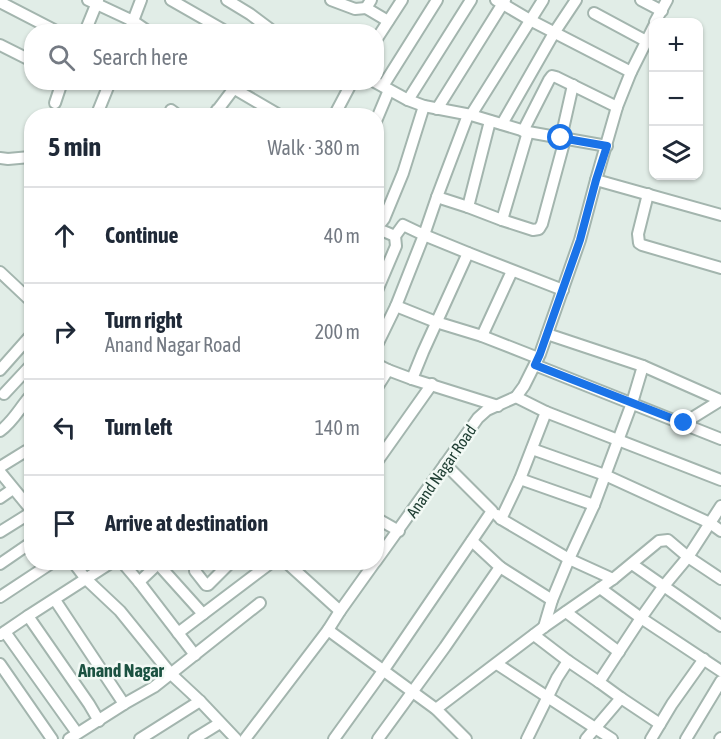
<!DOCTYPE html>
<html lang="en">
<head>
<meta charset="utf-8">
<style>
	:root { --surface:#fff; --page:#f2f2f3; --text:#1f2937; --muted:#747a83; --line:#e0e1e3 }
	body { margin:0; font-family:"Asap Condensed",sans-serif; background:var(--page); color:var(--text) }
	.controls { position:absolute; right:18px; top:18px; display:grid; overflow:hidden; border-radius:12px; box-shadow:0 2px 4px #0004 }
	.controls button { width:54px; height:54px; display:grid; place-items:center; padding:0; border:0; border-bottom:2px solid var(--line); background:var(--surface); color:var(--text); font:30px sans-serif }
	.stop { position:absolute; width:18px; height:18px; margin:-14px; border:4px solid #1a73e8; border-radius:50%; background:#fff }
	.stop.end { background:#1a73e8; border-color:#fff; box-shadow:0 2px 6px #0008 }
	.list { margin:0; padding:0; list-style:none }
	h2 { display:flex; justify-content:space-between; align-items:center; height:78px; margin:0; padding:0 24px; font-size:26px }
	h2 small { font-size:20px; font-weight:400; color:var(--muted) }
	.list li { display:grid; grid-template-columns:39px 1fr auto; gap:18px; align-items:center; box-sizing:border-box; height:96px; padding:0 24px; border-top:2px solid var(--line) }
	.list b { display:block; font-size:22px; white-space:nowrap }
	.list p { margin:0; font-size:20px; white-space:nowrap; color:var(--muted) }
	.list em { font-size:20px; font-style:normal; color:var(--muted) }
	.icon { flex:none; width:33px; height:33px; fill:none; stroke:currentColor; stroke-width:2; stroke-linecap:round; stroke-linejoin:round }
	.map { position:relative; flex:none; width:721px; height:739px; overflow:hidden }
	.search { position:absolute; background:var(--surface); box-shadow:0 2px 4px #0004; left:24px; top:24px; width:360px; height:66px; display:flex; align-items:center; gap:15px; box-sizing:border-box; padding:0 21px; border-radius:24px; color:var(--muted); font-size:22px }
	.panel { position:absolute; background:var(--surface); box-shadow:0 2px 4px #0004; left:24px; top:108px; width:360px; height:462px; border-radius:24px }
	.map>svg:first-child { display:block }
</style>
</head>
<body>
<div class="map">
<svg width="721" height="739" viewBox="0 0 721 739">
	<rect width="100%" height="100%" fill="#e1ede7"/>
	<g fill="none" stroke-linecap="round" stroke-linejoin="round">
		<g stroke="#a3b5ae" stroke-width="14">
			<g id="minor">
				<path d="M88 0 133 21 141 0"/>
				<path d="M171 0 227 32"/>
				<path d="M227 0 250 14 274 32"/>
				<path d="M331 0 355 9 366 8"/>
				<path d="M371 0 366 8 388 21"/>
				<path d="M496 0 530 20 631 72"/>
				<path d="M641 0 662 11"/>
				<path d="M0 2 58 32"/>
				<path d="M594 13 646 41"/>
				<path d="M655 22 667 0"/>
				<path d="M85 32 98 0"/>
				<path d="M129 32 133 21 149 32"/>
				<path d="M376 40 402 0"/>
				<path d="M0 45 32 61"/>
				<path d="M375 82 408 100 424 106 471 115 528 132 607 146"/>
				<path d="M383 86 437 0"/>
				<path d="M233 88 281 116"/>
				<path d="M408 100 471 0"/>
				<path d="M55 103 62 82"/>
				<path d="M437 109 505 0"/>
				<path d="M171 110 179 116"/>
				<path d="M217 110 229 116"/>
				<path d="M97 114 110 82"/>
				<path d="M471 115 543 0"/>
				<path d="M213 116 238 83"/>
				<path d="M334 116 352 82"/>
				<path d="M376 121 389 90"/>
				<path d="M490 121 468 207 502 220"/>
				<path d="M502 124 554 33 576 0"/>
				<path d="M523 131 549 80 552 76 556 77 617 107"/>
				<path d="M528 132 502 220 533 230 539 229 542 224 565 139"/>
				<path d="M561 138 573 85"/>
				<path d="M0 158 8 159 30 157"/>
				<path d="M596 180 721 215"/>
				<path d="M648 194 638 234 639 243 642 245 721 268"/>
				<path d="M437 197 468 207"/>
				<path d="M376 228 395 236 403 225 424 235 437 197 468 115"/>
				<path d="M377 228 384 219 403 173 424 106"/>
				<path d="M0 272 32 302"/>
				<path d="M376 293 396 246 395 236"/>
				<path d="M396 306 436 322 482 336 538 358"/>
				<path d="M547 334 643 366 720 400"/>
				<path d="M482 336 512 271"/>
				<path d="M376 347 396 306 424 235 468 253 563 290"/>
				<path d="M376 364 388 370 412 379 498 406"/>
				<path d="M535 365 721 439"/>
				<path d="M0 370 32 334"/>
				<path d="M412 379 423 352 468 253"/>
				<path d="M376 389 388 370"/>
				<path d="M4 394 32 364"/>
				<path d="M546 412 721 480"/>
				<path d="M684 423 721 400"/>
				<path d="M0 431C14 421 20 407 32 394"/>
				<path d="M532 449 605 475 710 523 721 531"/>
				<path d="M376 463 432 384"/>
				<path d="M0 467 26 451"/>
				<path d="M0 472 32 511"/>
				<path d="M520 479 594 505"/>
				<path d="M0 498 13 489"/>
				<path d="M497 515 501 519 569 559 613 579"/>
				<path d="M376 518 399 531"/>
				<path d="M501 519 520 479 546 412 516 397"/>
				<path d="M0 532 32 512"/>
				<path d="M376 561 478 418 487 410 516 397 524 386 540 354 580 240 596 180 617 107 631 72 654 26"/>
				<path d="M73 562 86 579 120 611 171 674 200 701 236 739"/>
				<path d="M122 562 139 582 195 655"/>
				<path d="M200 562 195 568V571L206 585H208L231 562"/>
				<path d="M286 562 340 611"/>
				<path d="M0 564 32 542"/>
				<path d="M158 564 203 614"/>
				<path d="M632 564 721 626"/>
				<path d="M500 567 552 600"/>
				<path d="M139 582 160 562"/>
				<path d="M600 588 641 618 721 671"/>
				<path d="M0 597 53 562"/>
				<path d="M55 600 124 704"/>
				<path d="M566 612 619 652"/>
				<path d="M28 616 89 704 99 721"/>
				<path d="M544 627 552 600 569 559 594 505 632 403 643 366"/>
				<path d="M328 630 436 709 466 739"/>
				<path d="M5 632 77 733"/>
				<path d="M178 633 272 562"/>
				<path d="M0 635 28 616 112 562"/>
				<path d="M534 635 568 661"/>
				<path d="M0 664 52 739"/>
				<path d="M497 664 612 739"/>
				<path d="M621 698 660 724"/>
				<path d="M436 709 544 627 613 579 659 541 668 540 688 557 721 579"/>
				<path d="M69 739 124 704 154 687 260 603"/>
				<path d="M140 739 200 701"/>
				<path d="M194 739 220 723"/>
				<path d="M245 739 328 630 340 611 375 562"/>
				<path d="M334 739 383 671 492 511 445 464"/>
				<path d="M378 739 445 647 500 567 472 541"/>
				<path d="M527 739 557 678 568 661 599 682"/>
				<path d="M586 739 621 698 599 682 641 618 663 587 688 557 721 506"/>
				<path d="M651 739 672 704 704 659"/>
				<path d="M686 739 721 681"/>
				<path d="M720 739 721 738"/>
			</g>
		</g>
		<use href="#minor" stroke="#fff" stroke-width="10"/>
	</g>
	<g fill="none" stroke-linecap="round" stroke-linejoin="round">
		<path stroke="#1a73e8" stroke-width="8" d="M561 138 607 146 596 180 580 240 540 354 535 365 684 423"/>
	</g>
	<g text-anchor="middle" stroke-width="5" stroke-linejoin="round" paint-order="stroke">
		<g font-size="16" fill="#203f34" stroke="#f2f9f5">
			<text transform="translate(441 471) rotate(-55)" y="6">Anand Nagar Road</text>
		</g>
		<g font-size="18" font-weight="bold" fill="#1b5241" stroke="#f2f9f5">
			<text x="121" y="677">Anand Nagar</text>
		</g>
	</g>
</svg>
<div class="controls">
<button>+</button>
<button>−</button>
<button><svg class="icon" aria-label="layers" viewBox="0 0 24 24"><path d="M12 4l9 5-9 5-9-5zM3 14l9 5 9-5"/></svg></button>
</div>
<div class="stop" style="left:561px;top:138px"></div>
<div class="stop end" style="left:684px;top:423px"></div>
<div class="search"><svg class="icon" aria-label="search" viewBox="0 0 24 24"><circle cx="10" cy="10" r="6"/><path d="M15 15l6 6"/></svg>Search here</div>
<section class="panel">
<h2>5 min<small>Walk · 380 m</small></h2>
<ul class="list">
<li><svg class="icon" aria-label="ahead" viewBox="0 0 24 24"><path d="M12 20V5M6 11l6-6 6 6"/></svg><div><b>Continue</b></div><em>40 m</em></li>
<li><svg class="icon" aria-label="right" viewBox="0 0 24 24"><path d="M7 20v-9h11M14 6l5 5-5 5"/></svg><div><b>Turn right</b><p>Anand Nagar Road</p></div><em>200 m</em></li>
<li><svg class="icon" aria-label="left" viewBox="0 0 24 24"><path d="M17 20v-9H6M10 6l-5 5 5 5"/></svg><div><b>Turn left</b></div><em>140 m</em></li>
<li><svg class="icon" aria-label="arrive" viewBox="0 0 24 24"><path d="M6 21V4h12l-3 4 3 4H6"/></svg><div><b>Arrive at destination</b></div></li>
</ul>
</section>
</div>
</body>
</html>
